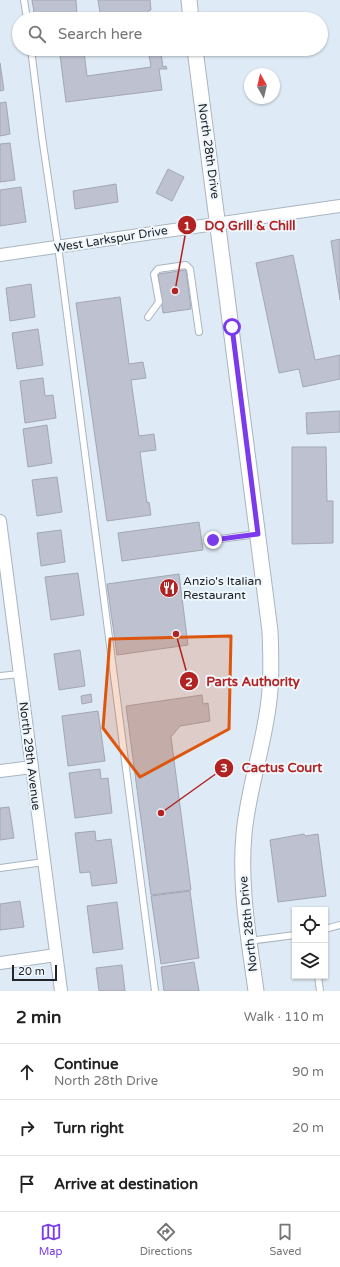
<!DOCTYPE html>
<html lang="en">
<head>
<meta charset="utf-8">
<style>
	:root { --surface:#fff; --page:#f6f6f6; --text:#222; --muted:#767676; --line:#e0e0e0; --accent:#7c3aed }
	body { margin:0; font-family:"Varela Round",sans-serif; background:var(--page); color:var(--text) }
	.controls { position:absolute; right:12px; bottom:12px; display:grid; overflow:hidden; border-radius:0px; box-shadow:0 1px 3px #0004 }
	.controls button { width:36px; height:36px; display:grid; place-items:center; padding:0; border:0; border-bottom:1px solid var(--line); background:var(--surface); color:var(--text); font:20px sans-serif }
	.compass { position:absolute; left:244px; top:68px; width:36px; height:36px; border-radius:50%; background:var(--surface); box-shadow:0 1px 3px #0004; rotate:352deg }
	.scale { position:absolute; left:12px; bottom:10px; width:45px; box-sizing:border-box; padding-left:4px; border:2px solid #21262a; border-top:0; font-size:11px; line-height:14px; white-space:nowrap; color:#21262a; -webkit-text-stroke:3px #eff7fd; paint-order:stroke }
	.stop { position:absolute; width:12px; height:12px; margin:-9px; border:3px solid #7c3aed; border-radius:50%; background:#fff }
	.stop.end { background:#7c3aed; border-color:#fff; box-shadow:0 1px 4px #0008 }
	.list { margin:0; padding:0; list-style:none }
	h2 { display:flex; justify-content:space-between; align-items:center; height:52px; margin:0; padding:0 16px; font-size:17px }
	h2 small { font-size:13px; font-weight:400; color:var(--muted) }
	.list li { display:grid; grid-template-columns:26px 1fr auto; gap:12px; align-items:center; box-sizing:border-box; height:56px; padding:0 16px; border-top:1px solid var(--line) }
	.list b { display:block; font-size:15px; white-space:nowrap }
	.list p { margin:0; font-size:13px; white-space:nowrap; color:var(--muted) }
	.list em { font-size:13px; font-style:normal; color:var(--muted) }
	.icon { flex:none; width:22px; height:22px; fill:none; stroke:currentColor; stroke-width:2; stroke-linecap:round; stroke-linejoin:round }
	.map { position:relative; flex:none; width:340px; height:991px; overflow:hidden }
	.search { position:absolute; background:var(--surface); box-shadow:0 1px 3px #0004; left:12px; right:12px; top:12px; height:44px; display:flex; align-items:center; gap:10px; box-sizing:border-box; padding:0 14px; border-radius:22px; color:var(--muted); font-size:15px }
	.sheet { height:220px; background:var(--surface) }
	nav { display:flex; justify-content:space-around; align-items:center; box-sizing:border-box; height:56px; border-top:1px solid var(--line); background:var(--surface); font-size:11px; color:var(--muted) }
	nav a { display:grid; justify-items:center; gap:2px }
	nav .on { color:var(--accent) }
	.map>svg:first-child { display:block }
</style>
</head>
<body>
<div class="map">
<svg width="340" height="991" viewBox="0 0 340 991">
	<rect width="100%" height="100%" fill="#deeaf5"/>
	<g fill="#bec2d0" stroke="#a3a7b4">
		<path d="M32 0H76L77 13 35 18Z"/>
		<path d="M98 0H150L151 10 148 11 149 19H101Z"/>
		<path d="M84 52 87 76 151 67 149 55 161 53 163 67 166 66 167 69H159L162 90 66 102 60 55Z"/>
		<path d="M0 63 4 90 0 91Z"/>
		<path d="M6 102 10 134 0 136V103Z"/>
		<path d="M10 143 15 180 0 182V144Z"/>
		<path d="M168 169 184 177 172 201 156 193Z"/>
		<path d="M116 184 118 202 75 209 73 191Z"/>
		<path d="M21 187 26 222 0 226V190Z"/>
		<path d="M340 239V300L331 241Z"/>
		<path d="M293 255 315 360 340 355V379L303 387 299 369 279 373 256 263Z"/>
		<path d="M186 270 191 309 163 313 158 274Z"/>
		<path d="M31 284 35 317 10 321 6 288Z"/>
		<path d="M120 297 129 364 143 362 146 378 131 380 139 436 154 434 156 450 140 452 147 503 149 502 151 515 107 521 76 303Z"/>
		<path d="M38 329 43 365 17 369 12 333Z"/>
		<path d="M43 378 45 396 53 395 56 418 25 423 20 381Z"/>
		<path d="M340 411V432L307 434 306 413Z"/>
		<path d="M47 425 52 463 28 467 23 429Z"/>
		<path d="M292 447H326L327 501H333V543L292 544Z"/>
		<path d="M57 477 62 512 37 516 32 480Z"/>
		<path d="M199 522 203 550 122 561 118 533Z"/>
		<path d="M61 530 65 562 41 566 37 533Z"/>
		<path d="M78 573 84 615 51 620 45 577Z"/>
		<path d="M179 574 188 645 117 655 107 584Z"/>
		<path d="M80 650 85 686 59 690 54 654Z"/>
		<path d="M91 694 92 702 82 704 81 696Z"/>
		<path d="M202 695 203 704 208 703 210 721 180 726 171 737 191 890 151 895 126 706Z"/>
		<path d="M98 711 105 761 68 766 62 716Z"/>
		<path d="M100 769 101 779 108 778 112 813 75 818 69 773Z"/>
		<path d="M9 807 14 838 0 840V808Z"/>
		<path d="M95 831 96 841 111 839 117 883 92 886 90 872 80 873 75 833Z"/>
		<path d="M304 834 305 836 318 834 326 896 278 902 270 840Z"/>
		<path d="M190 891 199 958 161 964 151 896Z"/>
		<path d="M20 901 24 927 0 930V904Z"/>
		<path d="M117 902 123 949 93 953 87 906Z"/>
		<path d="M194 962 199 991H164L161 967Z"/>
		<path d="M122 965 125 991H99L96 968Z"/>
	</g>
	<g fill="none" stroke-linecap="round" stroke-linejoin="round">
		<g stroke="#a9b5bf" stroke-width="8">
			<g id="service">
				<path d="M24 0 27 19"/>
				<path d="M31 49 42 137 58 246 155 991"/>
				<path d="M148 317 159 302 154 274 158 269 186 265 190 269 199 332"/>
				<path d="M213 540 257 534"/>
				<path d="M0 676 20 674"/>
				<path d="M0 868 44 862"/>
				<path d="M325 929 340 925"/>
				<path d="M249 941 295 935"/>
				<path d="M318 976 320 991"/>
			</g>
		</g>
		<g stroke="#a9b5bf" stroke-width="14">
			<g id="minor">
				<path d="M0 255 340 206"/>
				<path d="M0 521 61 991"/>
				<path d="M0 771 32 767"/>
				<path d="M0 963 56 955"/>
			</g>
		</g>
		<g stroke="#a9b5bf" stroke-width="17">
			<g id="tertiary">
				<path d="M189 0 191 19"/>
				<path d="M195 49 270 631C271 654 272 677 269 700 264 746 248 789 244 834 239 887 249 939 256 991"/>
			</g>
		</g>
		<use href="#service" stroke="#fff" stroke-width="6"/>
		<use href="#minor" stroke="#fff" stroke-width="12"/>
		<use href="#tertiary" stroke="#fff" stroke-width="15"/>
	</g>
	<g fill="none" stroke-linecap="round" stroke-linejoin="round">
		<path stroke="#7c3aed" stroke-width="5" d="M213 540 258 534 232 327"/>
	</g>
	<path fill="#de560e" fill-opacity="0.2" stroke="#de560e" stroke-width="3" stroke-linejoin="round" d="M231 636 229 729 140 777 103 728 110 639Z"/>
	<defs>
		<g id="restaurant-disc" transform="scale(1)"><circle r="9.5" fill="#b22221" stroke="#eff7fd"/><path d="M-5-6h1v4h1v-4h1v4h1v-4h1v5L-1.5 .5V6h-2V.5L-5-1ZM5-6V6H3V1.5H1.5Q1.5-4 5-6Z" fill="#fff"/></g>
	</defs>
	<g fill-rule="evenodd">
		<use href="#restaurant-disc" x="169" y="588"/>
	</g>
	<g text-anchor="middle" stroke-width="4" stroke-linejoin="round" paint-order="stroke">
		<g font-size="12" fill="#21262a" stroke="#eff7fd">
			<text transform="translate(209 151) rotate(82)" y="4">North 28th Drive</text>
			<text transform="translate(111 239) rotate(-9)" y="4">West Larkspur Drive</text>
			<text transform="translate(30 756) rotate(83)" y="4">North 29th Avenue</text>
			<text transform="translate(248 924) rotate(-96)" y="4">North 28th Drive</text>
		</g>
		<g font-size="12" fill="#21262a" stroke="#eff7fd" text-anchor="start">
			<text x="183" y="585">Anzio's Italian<tspan x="183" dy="14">Restaurant</tspan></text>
		</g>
	</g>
	<path fill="none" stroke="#b22221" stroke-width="1.5" d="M175 291L187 225M176 634L189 681M161 813L224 768"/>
	<g fill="#b22221" stroke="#eff7fd" stroke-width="1.5">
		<circle cx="175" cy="291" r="4"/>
		<circle cx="176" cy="634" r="4"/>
		<circle cx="161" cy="813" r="4"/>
		<circle cx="187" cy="225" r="10"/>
		<circle cx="189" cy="681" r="10"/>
		<circle cx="224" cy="768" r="10"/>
	</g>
	<g font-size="12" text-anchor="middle" font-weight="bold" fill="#fff">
		<text x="187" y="230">1</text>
		<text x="189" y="686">2</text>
		<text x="224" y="772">3</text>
	</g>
	<g font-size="13" text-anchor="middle" font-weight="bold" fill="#b22221" stroke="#eff7fd" stroke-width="4" stroke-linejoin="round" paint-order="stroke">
		<text x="250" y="230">DQ Grill &amp; Chill</text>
		<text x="253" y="686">Parts Authority</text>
		<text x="282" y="772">Cactus Court</text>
	</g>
</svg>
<div class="controls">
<button><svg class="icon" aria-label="locate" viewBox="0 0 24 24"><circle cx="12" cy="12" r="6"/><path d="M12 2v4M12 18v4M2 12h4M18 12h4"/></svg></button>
<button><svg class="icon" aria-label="layers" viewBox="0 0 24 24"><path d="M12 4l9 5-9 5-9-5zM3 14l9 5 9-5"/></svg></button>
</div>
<svg class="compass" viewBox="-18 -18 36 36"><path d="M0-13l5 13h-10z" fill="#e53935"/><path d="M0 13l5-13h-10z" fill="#767676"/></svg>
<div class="scale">20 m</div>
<div class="stop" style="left:232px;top:327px"></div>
<div class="stop end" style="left:213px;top:540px"></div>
<div class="search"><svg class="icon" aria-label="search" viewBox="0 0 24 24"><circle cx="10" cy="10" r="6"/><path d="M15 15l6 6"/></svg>Search here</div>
</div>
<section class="sheet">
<h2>2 min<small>Walk · 110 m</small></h2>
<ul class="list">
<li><svg class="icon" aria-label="ahead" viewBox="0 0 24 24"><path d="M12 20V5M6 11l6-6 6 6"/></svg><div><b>Continue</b><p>North 28th Drive</p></div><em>90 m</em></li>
<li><svg class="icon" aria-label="right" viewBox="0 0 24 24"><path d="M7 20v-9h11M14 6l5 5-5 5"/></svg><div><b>Turn right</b></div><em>20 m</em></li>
<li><svg class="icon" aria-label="arrive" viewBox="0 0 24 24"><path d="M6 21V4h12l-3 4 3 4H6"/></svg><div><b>Arrive at destination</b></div></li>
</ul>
</section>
<nav>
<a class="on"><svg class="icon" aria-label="map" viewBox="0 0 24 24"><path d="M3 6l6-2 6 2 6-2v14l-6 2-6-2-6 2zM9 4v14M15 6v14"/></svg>Map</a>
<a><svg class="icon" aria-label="directions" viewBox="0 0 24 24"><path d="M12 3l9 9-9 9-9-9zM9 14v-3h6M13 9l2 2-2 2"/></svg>Directions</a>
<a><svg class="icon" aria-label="saved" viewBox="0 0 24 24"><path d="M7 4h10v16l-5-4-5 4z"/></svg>Saved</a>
</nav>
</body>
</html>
